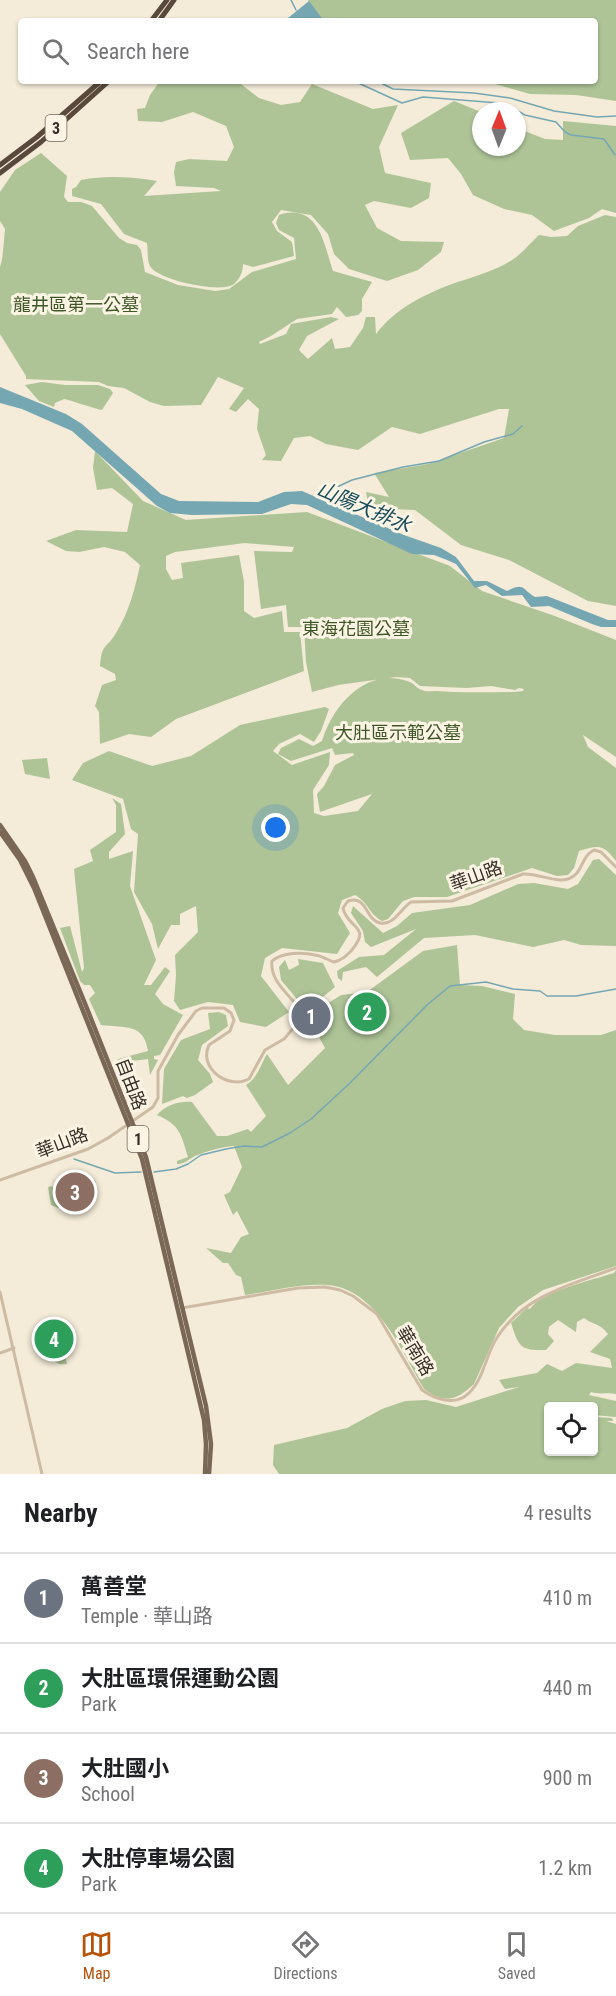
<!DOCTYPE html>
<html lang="en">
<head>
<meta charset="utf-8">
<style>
	:root { --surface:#fff; --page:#f2f2f2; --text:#202124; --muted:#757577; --line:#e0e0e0; --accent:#b45309 }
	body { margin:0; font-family:"Roboto Condensed","Noto Sans TC",sans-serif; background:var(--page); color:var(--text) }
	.controls { position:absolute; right:18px; bottom:18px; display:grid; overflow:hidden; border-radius:6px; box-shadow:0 2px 4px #0004 }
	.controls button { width:54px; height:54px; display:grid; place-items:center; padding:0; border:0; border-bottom:2px solid var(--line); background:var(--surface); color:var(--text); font:30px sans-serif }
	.compass { position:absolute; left:472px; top:102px; width:54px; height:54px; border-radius:50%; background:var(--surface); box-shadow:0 2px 4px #0004; rotate:1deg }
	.you { position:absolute; left:276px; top:828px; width:21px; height:21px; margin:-15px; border:4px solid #fff; border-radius:50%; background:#1a73e8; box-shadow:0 0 0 9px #1a73e833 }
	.badge { display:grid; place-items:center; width:39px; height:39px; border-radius:50%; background:var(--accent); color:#fff; font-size:20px; font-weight:700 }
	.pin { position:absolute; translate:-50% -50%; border:3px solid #fff; box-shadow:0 2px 6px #0006 }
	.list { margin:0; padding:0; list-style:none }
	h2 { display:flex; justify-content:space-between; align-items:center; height:78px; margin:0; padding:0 24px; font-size:26px }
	h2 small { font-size:20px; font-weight:400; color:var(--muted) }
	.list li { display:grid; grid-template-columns:39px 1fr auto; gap:18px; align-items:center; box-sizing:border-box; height:90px; padding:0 24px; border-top:2px solid var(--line) }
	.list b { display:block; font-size:22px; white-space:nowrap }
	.list p { margin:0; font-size:20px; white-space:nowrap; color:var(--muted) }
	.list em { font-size:20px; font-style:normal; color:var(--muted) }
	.icon { flex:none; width:33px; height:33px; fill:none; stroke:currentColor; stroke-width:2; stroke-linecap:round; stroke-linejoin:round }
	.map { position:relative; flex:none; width:616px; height:1474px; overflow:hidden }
	.search { position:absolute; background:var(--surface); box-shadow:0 2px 4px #0004; left:18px; right:18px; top:18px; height:66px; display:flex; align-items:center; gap:15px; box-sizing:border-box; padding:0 21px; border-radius:6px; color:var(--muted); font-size:22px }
	.sheet { height:438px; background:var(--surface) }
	nav { display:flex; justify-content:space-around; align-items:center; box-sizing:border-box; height:84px; border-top:2px solid var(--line); background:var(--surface); font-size:16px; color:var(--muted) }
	nav a { display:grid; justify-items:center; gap:3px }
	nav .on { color:var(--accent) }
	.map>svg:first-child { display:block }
</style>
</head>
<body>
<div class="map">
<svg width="616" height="1474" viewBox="0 0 616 1474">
	<rect width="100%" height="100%" fill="#f4ebd8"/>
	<g fill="#aec497">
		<path d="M308 0H616V101L576 95 530 94 484 81H595V21H325L316 15Z"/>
		<path d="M160 81H237L259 98 281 105 300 102 312 84 373 109 398 105 379 147 385 173 431 183 429 198 411 208 374 201 365 205 377 228 401 241 444 242 441 252 418 270 387 281 349 269 334 254 328 234 311 215 281 210 272 222 277 231 292 242 294 256 253 267 243 264C243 272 240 278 234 284 222 294 157 280 150 266 147 261 148 250 147 243L124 234 101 204 72 196V189L76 187 81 180C107 175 131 177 157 181L144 196 221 191 214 188 176 186 174 172 176 162 189 159 227 161 234 147 226 126 193 112 162 122 138 121 137 109 145 108 150 95Z"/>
		<path d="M454 101 481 112V147H517V128L545 139 563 140V121L616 126V213L602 209 589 218 554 231 532 215 504 209 473 195 461 174 448 158 410 160 401 133Z"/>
		<path d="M41 153 67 176 64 197 68 202H81L92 206 119 238 127 243 137 245 141 250 145 272 178 285 215 291 229 289 252 272 296 259 294 238 279 230 276 223 279 215C319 202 324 245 333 271L372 282 362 299V311L358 315 346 317 337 307 332 314 297 319 271 336 259 342 260 344 286 334 291 324 331 317 339 319 307 336 299 350 308 359 332 338 335 349 350 347 363 328 366 317H375L376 334C395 309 423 295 452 284 472 277 493 272 512 260 522 254 530 243 539 235L551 237 567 236 578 226 605 215 616 217V606L588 601 509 560 461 545 415 510 369 508 366 492 389 497 374 473 428 464 504 438 509 409H499L420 434 392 427 358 450 326 444 310 436 294 438 281 461 262 460 266 455 257 429 259 409 248 399 236 412 229 409 244 388 218 377 201 405 164 406 150 402 124 388 108 386 99 382 26 379V376L0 334V267C3 260 4 239 5 229L0 221V192L15 170Z"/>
		<path d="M42 382 65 385H98L110 389 113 393 102 410C95 409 67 399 64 399 61 400 58 402 55 403L54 407 39 401 25 385Z"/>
		<path d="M95 451 143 501 186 520 307 512 450 566 482 591 555 616 616 640V757L583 735 588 747 616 768V861C603 844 599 845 579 851L574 868 568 875 557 876 532 868 447 897H414L403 901 388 919 382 921C368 913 369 903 355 895L342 900 338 913 350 933 337 954 282 948 265 958 261 976 289 1012 266 1027 240 1022 233 1005 208 1002 180 1010 174 1001 176 975 175 955 198 932 196 906 180 914V925H171L158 949 152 924 134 892 138 834 131 829 123 799 72 780 83 763 109 751 152 766 191 756 240 725 325 707 329 709 321 731 314 742 300 734 279 744 273 751 292 765 330 752 329 765 313 790 314 813 324 816 358 811 372 794 320 812 317 794 324 786 335 765 354 755 353 753 335 755 332 748 291 761 278 754 281 748 299 739 313 746 322 741C333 704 368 665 410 682 415 684 417 689 422 690 425 692 431 691 435 691 461 693 488 692 514 692L523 691 524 689 519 688 515 690 491 686 466 688 420 686 410 678 396 677 338 685 312 692 306 662 304 627H288L286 605 261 609 254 551 292 552 294 547 245 543 175 552 166 556V569L172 580 183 578 181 563 239 555 244 582V611L254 618 282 611 284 632H300L304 671 176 719 151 737 129 734 100 744 99 712 95 706 102 685 116 680 115 674 100 666C102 642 106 650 116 633 129 612 135 589 140 565L125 552 104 547 79 552 66 551 46 541 76 530 127 532 133 504 112 488 97 490 93 468Z"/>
		<path d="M47 758 50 779 25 774 22 760Z"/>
		<path d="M112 798 121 804 125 834 109 852V859L133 851 130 886 156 960 144 985H151L165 967 170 971 155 994 163 1004 183 1015 160 1055 154 1056V1059L158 1060 150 1075 148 1059 117 1063 118 1059 148 1051C144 1023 125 1028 101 1025L89 999 95 993 90 985H84L80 981 60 928 70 926 82 972 84 968 74 869 93 861 90 850 116 832V805Z"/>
		<path d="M599 859 616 875V946L581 945 564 940 533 947 475 935 424 938 377 977 366 967 343 972 342 981 338 978 337 971 359 957 384 955 416 929 371 947 365 942 363 931 351 913 353 906 383 933 397 926 412 913 470 905 518 884 534 883 568 889 578 884 593 860Z"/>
		<path d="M457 945 460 985 482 986 515 994 513 1019 524 1030 555 1035H601L616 1030V1266L543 1290 518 1307 499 1328 474 1384C456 1401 444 1404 424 1389 402 1351 376 1289 328 1285 301 1283 272 1291 245 1295L241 1277 236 1275 228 1263H223L206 1248 231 1253 241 1237 249 1234 237 1211 233 1215 224 1195 230 1192 242 1167 234 1146C221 1147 207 1151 195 1156 189 1159 185 1164 177 1164V1161L188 1157C181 1134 180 1125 157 1115 166 1105 179 1101 192 1102L217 1136H227L248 1129 251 1132 266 1116 246 1085C257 1079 261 1064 267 1054L288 1085 325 1048 308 1016 341 995 367 992 423 951Z"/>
		<path d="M298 959 323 963 335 987 313 1005 309 1002 302 1005 281 980 279 967 285 960 289 970 299 965Z"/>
		<path d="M219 1012 226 1015 228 1026 202 1045 198 1060 210 1074 213 1082 195 1095 187 1098 183 1096 162 1104 164 1069 181 1040 210 1029 208 1013Z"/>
		<path d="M95 1180 96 1183 89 1185 93 1196 88 1204 58 1208 51 1205 48 1187Z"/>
		<path d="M616 1270V1394C607 1392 600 1395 591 1392L589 1395 616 1401V1417L594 1415V1406H548V1452H594V1417L612 1418 613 1421H606L616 1424V1474H279L273 1465 274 1445 347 1428 382 1409 405 1401 426 1400 456 1407 519 1387 505 1389 499 1380 537 1373 547 1364 562 1371 576 1363 612 1368 610 1359 590 1352 608 1334C600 1323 593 1325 584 1318L577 1322 576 1332 558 1320 549 1327 548 1334 554 1341 546 1350C519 1351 519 1346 511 1323L527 1308 530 1309C542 1291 593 1280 614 1273Z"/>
		<path d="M45 1324 57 1328 59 1331 67 1364C64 1364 60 1365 57 1363 49 1359 45 1331 45 1324Z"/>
	</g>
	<g fill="#75a7b3">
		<path d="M309 1 324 21H288V18Z"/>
		<path d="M0 387 66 414 82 424 161 494 179 501 258 502 284 492 302 491 404 535 441 548 456 557 474 581H487L507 591C525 582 521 589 535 597L547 596 608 620H616V627H601L592 624 549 606 531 607 522 595 502 596 486 585 475 588 456 564 447 560 434 555 412 554 307 505 291 504 262 514 192 515 170 513 157 506 72 431 22 409 0 403Z"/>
	</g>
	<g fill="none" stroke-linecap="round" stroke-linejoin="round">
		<g stroke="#75a7b3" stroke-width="1.5">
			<path d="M291 0 296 10"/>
			<path d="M354 81 402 103 423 97 499 103 509 106 525 115 556 122 565 132 571 135 604 139 615 155"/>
			<path d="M377 81 393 89 474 93 510 98 554 111 597 117 616 116"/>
			<path d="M324 500 337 487 352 480 403 467 439 461 484 442 513 434 522 426"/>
			<path d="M74 1159 115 1173 141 1172"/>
			<path d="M154 1172 176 1169 188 1164 201 1155 226 1149 244 1146 262 1147 290 1133 311 1119 350 1083 427 1005 450 986 486 982 513 989 540 991 547 996H576L616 989"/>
		</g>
		<g stroke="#cdbca3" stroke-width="3">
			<path d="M0 1180 88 1149 108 1138 153 1107 158 1098V1071L178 1035 196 1011 202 1008H224L231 1013 234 1020 230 1031 209 1045C198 1068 228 1090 249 1079L265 1050 284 1039 303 1017C298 999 269 985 272 961 282 952 303 952 315 955 322 956 328 960 334 962 342 960 346 956 351 951 373 925 347 929 343 908L348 901C368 895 365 920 380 923 394 926 401 908 411 902L452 901 523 874C540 872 563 889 577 873 583 865 584 855 594 850L601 852 616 867"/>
			<path d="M0 1292 42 1474"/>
			<path d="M182 1308 298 1288 325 1287 340 1290 353 1296 377 1314 422 1390C435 1399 455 1407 469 1393 484 1379 486 1353 498 1336 525 1295 573 1284 616 1268"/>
			<path d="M0 1353 14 1348"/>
		</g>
		<g stroke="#7a6755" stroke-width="4.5">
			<path d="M0 825 25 861 33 877 84 1001 146 1157 206 1406 211 1444 209 1474"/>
			<path d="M0 832 20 860 34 888 142 1159 204 1420 206 1444 205 1474"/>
		</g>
		<g stroke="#59493c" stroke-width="5">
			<path d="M151 21 167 0"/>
			<path d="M159 21 174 0"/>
			<path d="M0 165 37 137 101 81"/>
			<path d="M0 173 41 142 109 81"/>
		</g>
	</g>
	<g text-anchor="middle" stroke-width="6" stroke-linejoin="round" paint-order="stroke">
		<g fill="#fbf4e5" stroke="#72695f" stroke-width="1.5">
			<rect x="45.5" y="115" width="21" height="26" rx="4.5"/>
			<rect x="127.5" y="1126" width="21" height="26" rx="4.5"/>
		</g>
		<g font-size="16" font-weight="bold" fill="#372e26">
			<text x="56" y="134">3</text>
			<text x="138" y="1145">1</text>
		</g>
		<g font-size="18" fill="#3f5727" stroke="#fbf4e5">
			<text x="76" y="311">龍井區第一公墓</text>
			<text x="356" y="635">東海花園公墓</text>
			<text x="398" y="739">大肚區示範公墓</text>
		</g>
		<g font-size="18" fill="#372e26" stroke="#fbf4e5">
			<text transform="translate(476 876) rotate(-20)" y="6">華山路</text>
			<text transform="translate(131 1084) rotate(69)" y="6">自由路</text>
			<text transform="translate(62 1143) rotate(-21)" y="6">華山路</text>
			<text transform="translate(415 1351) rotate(59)" y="6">華南路</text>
		</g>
		<g font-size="20" font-style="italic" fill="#184d5c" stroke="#fbf4e5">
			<text transform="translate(364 507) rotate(23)" y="7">山陽大排水</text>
		</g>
	</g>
</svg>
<div class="controls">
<button><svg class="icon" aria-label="locate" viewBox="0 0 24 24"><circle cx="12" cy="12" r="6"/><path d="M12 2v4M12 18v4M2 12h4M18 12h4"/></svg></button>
</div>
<svg class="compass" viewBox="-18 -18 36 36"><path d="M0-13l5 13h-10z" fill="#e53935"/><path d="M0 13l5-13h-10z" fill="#757577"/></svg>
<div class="you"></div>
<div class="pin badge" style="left:311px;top:1016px;background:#6b7280">1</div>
<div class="pin badge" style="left:367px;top:1012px;background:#2e9e5b">2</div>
<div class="pin badge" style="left:75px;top:1192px;background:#8d6e63">3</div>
<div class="pin badge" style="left:54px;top:1339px;background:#2e9e5b">4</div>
<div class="search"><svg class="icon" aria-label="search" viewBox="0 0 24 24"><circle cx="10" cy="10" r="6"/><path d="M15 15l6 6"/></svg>Search here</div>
</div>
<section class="sheet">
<h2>Nearby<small>4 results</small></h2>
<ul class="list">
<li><span class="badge" style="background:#6b7280">1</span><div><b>萬善堂</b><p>Temple · 華山路</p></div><em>410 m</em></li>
<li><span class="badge" style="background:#2e9e5b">2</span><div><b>大肚區環保運動公園</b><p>Park</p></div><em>440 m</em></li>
<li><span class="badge" style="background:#8d6e63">3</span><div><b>大肚國小</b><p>School</p></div><em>900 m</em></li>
<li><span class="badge" style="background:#2e9e5b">4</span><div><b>大肚停車場公園</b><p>Park</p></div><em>1.2 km</em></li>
</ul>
</section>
<nav>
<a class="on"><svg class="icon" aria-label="map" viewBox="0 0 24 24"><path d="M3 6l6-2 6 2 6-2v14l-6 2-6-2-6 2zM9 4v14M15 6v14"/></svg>Map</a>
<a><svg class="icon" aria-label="directions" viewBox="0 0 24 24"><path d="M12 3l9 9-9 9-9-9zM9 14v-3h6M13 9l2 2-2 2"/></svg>Directions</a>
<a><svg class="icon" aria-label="saved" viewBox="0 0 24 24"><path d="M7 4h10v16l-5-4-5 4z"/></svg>Saved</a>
</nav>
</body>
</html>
